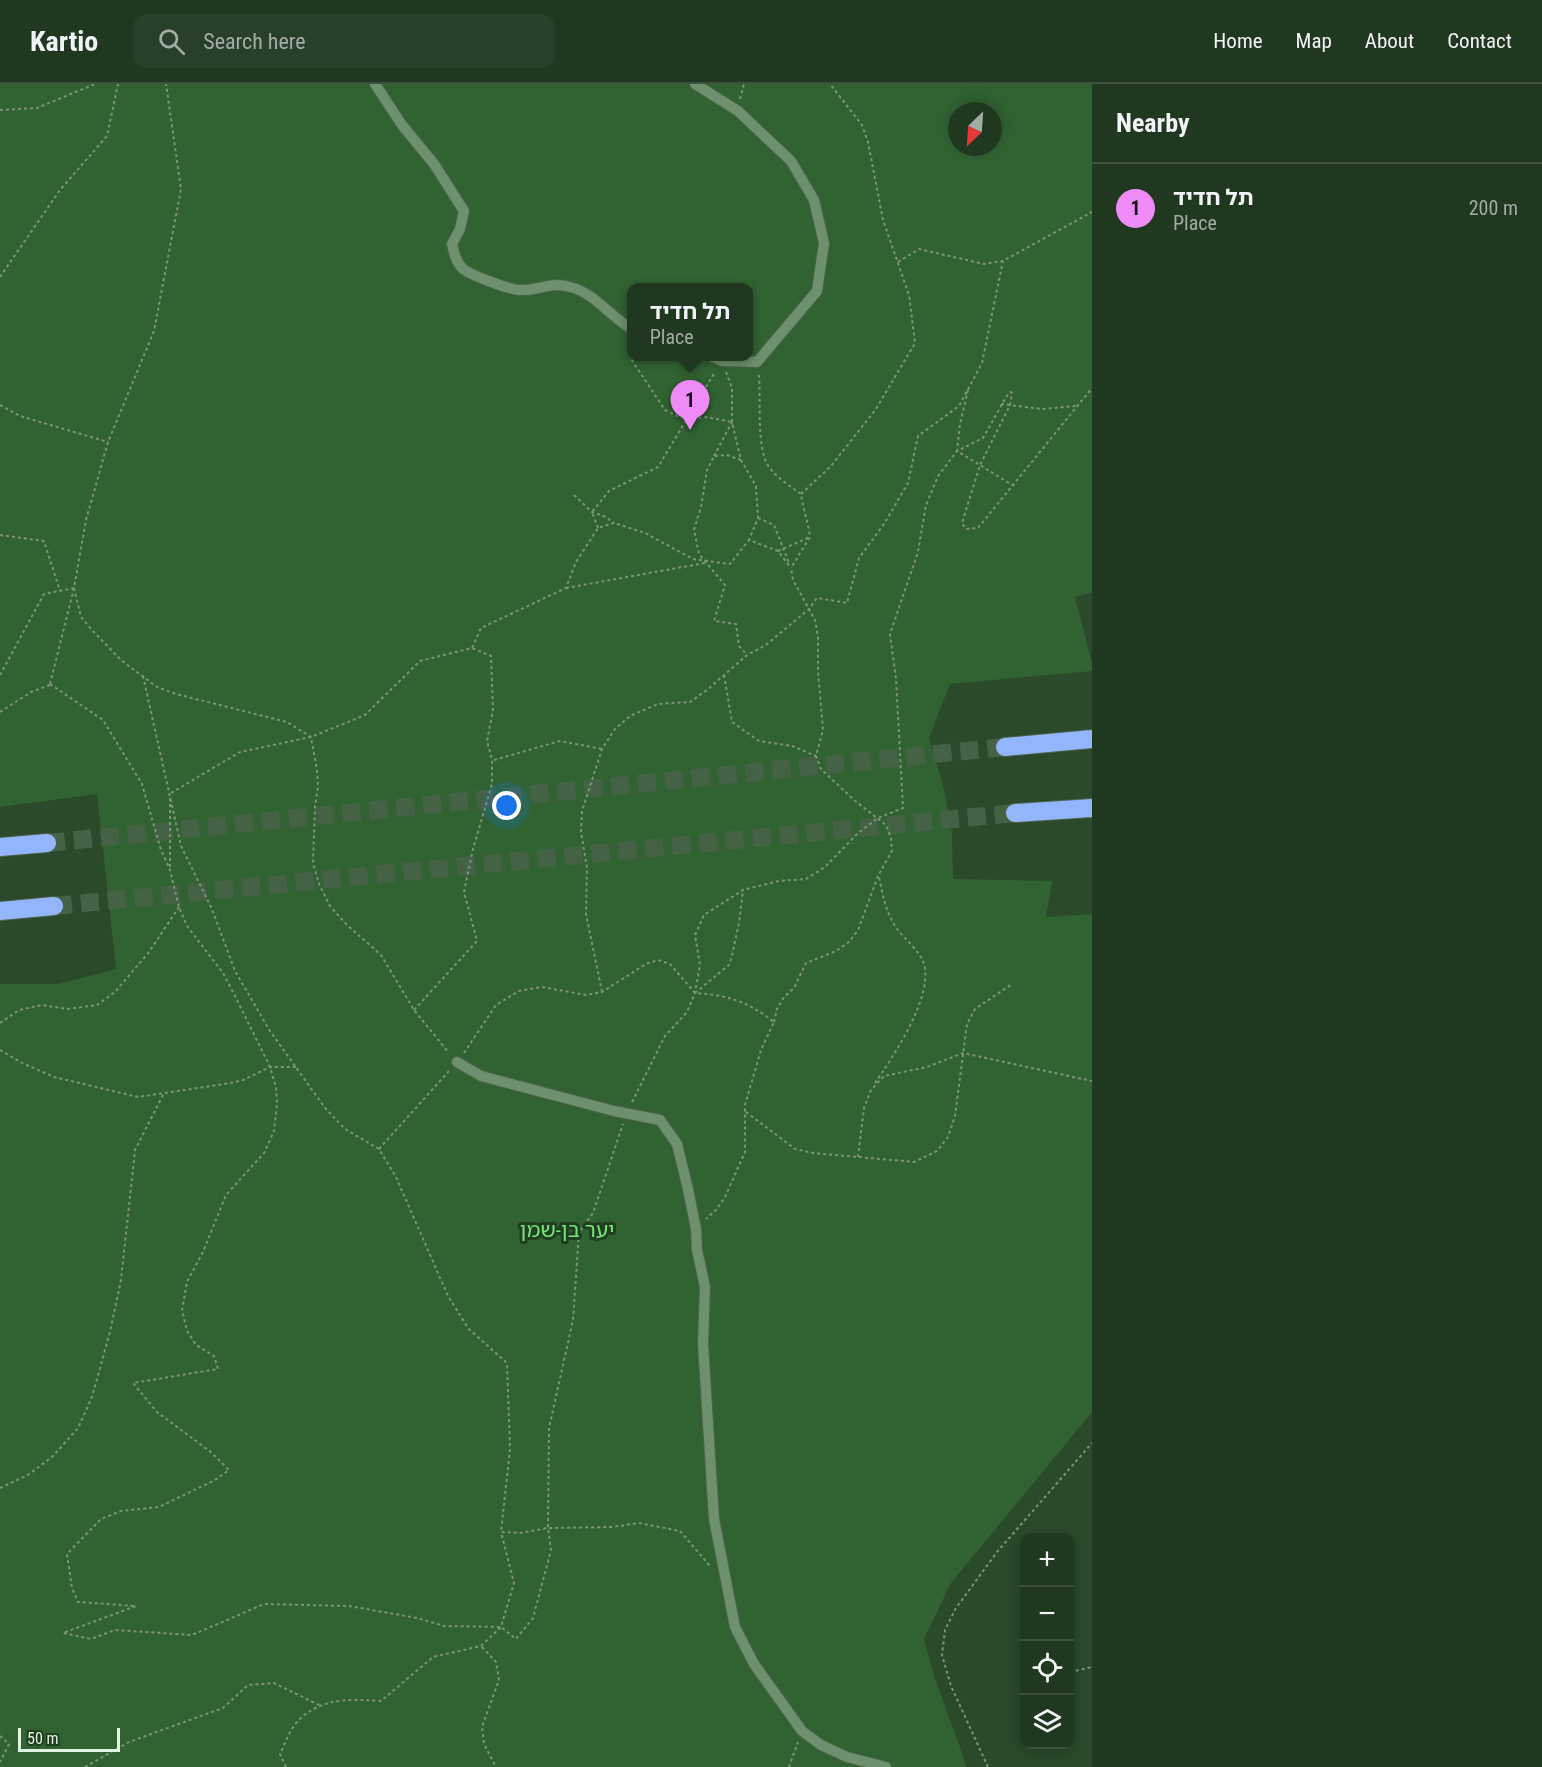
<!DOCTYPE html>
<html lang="en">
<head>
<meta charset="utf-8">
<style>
	:root { --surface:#203720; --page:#283f29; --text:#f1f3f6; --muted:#a2aca5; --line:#3d513e; --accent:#ef8bf7 }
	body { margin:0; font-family:"Roboto Condensed","Noto Sans Hebrew",sans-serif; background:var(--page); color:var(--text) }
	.controls { position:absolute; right:18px; bottom:18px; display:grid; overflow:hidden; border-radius:12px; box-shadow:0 3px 15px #0003 }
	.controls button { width:54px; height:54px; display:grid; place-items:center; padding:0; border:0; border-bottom:2px solid var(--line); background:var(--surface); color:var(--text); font:30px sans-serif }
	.compass { position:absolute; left:948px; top:18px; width:54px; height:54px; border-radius:50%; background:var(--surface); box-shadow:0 3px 15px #0003; rotate:205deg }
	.scale { position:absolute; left:18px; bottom:15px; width:102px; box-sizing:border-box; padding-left:6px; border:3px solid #e1f3e1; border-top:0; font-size:16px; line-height:21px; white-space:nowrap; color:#e1f3e1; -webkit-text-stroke:4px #203e20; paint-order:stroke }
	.you { position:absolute; left:507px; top:722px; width:21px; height:21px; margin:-15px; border:4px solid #fff; border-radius:50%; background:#1a73e8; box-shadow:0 0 0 9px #1a73e833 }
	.badge { display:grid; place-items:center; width:39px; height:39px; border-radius:50%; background:var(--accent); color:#111; font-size:20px; font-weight:700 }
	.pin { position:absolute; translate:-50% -50px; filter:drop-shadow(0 2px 3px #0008) }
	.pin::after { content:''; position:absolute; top:32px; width:21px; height:18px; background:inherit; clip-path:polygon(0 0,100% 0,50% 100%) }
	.popup { position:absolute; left:627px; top:199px; width:126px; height:78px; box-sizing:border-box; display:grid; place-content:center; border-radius:12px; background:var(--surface); filter:drop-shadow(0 2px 4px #0005); font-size:20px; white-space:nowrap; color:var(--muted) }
	.popup b { font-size:22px; color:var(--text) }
	.popup::after { content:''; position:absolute; left:50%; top:100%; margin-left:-12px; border:12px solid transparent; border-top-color:var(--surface) }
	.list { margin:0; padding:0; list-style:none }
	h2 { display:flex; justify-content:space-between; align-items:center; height:78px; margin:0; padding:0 24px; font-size:26px }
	h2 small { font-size:20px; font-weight:400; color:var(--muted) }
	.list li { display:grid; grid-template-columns:39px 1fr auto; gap:18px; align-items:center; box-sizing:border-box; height:90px; padding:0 24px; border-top:2px solid var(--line) }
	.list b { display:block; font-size:22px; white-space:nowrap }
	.list p { margin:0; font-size:20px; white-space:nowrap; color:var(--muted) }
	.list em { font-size:20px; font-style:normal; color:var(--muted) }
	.icon { flex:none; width:33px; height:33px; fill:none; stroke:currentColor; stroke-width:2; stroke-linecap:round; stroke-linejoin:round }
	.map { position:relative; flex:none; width:1092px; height:1683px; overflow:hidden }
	header { display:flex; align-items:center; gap:36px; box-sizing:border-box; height:84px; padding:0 30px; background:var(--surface); border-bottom:2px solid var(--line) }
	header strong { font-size:28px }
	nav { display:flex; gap:33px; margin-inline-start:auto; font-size:21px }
	.search { width:420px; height:54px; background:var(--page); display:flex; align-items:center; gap:15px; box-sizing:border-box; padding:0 21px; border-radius:12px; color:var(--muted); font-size:22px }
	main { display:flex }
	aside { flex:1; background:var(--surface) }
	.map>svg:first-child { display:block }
</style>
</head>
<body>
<header>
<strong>Kartio</strong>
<div class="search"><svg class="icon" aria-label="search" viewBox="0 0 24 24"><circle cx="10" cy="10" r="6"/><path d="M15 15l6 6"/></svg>Search here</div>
<nav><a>Home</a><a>Map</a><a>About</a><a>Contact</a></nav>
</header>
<main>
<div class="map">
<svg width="1092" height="1683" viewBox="0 0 1092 1683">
	<rect width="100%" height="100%" fill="#2b492b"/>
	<path fill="#316332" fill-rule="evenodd" d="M0 0H1092V509L1075 513 1092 579V587L950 600 929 654 943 701 952 749 953 795 1052 797 1046 833 1092 830V1328L951 1499 924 1555 935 1595 960 1663 966 1683H0V900H58L116 885 97 710 0 723ZM957 27H993V63H957ZM632 204H748V272H632Z"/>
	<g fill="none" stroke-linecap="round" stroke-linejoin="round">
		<g stroke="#466246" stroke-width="18" stroke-dasharray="18 9" stroke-linecap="butt">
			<path d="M47 759 1005 663"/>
			<path d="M54 822 1015 729"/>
		</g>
		<g stroke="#4b654c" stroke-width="12">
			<g id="minor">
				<path d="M375 0 402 41 434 80 464 127 460 145 452 160C454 169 456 178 463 185 471 191 510 206 520 206 538 207 550 197 570 203 595 209 610 233 632 245"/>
				<path d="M695 0 738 27 791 77 814 116 824 159 817 207 757 278 722 277 710 272"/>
				<path d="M457 978 481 992 614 1027 660 1036 677 1060 688 1105 696 1145 697 1166 705 1203 703 1259 714 1435 735 1543 754 1580 802 1647 821 1661 847 1673 886 1683"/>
			</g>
		</g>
		<g stroke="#4b654c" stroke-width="20">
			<g id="motorway">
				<path d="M1005 663 1092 655"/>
				<path d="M1015 729 1092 724"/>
				<path d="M0 763 47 759"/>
				<path d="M0 827 54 822"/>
			</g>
		</g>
		<g stroke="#7b947b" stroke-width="2" stroke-dasharray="3 3" stroke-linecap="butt">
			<path d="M740 15 744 0"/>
			<path d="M0 26 37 24 95 0"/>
			<path d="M898 178 919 165 984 180 1003 177 1092 128"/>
			<path d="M0 193 60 106 107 52 118 0"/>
			<path d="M630 258 631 275 665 326 686 336 706 333 732 338"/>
			<path d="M726 288 732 304V338L741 376 756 402 758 434 749 456"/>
			<path d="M759 291C761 314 756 366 769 383 777 394 790 402 801 410 803 425 808 438 810 453L791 484"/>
			<path d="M968 306 960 340 957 367 1014 402"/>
			<path d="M1001 320 1042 325 1076 322"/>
			<path d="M0 321 20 332 108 358"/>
			<path d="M714 372 732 338"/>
			<path d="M741 376 727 371 714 372 707 386 701 423 694 446 699 470 725 501 714 537 736 540 739 562 747 571"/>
			<path d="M801 410 831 382 876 325 915 259 909 211 883 136 868 58 862 41 830 0"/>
			<path d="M574 411 592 428 606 433 614 439"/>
			<path d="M758 434 774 441 789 479"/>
			<path d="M598 444 592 428 609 407 658 383 715 288"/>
			<path d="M0 451 44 457 60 507"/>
			<path d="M778 467 810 453"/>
			<path d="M74 504 81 533 91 545 121 576 157 603 176 610 287 638 311 653 317 686 318 703 315 723 313 779 319 800 330 822 346 840 381 871 414 926 449 969"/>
			<path d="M566 504 705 479"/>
			<path d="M0 591 44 510 74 504"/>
			<path d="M724 591 732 638 759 657 792 662 816 672"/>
			<path d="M143 592 181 762 212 825 235 887 270 947 325 1024 345 1045 379 1065 396 1093 448 1212 468 1244 507 1279 510 1365 501 1448 520 1449 548 1444 612 1443 639 1439 680 1447 710 1482"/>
			<path d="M50 600 103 636 142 700 160 763 170 786 179 823 187 842 223 889 234 910 270 983 276 1003 277 1019 274 1047 264 1069 226 1111 203 1168 187 1198 182 1226 187 1247 196 1261 214 1272 218 1285 133 1299 157 1328 212 1369 229 1386 215 1396 159 1423 121 1427 101 1435 67 1470 72 1504 78 1518 136 1522 63 1549 91 1555 115 1546 192 1551 264 1520 349 1522 417 1534 444 1542 501 1543 516 1555 533 1534 551 1466 548 1444 549 1344 573 1236 579 1148 593 1129 623 1040"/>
			<path d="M50 600 74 504 86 436 108 358 154 247 181 105 166 0"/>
			<path d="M0 628 31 608 50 601"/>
			<path d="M494 676 560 657 602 665"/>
			<path d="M171 709 240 668 311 653 365 631 420 577 472 564 481 544 566 504 576 478 598 444 614 439 645 449 693 475 730 480 749 456 778 467 791 484"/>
			<path d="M170 783V714"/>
			<path d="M602 908 586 830 587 784 581 748 582 727 602 665 615 645 630 632 658 620 690 618 707 606 747 571 766 561 809 525 817 514 847 519 859 474 884 440 908 399 918 352 959 322 982 279 1003 177"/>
			<path d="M695 909 730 880 739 839 743 806"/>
			<path d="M414 926 477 857 464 808 473 765 492 700V676L487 657 493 626 491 572 472 564"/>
			<path d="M774 938 777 925 784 913 794 904 806 879 836 867 849 858 858 846 878 792 892 767 891 754 886 741 854 716 821 685 816 672 823 646 818 587V553L815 536 793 496 791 484"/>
			<path d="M0 939 19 926 42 921 67 925 97 921 115 908 149 868 179 823"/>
			<path d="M0 966 22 979 54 993 138 1013 231 999 243 996 270 983H296"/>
			<path d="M464 969 496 921 519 907 542 903 586 911 602 908 646 880 658 876 670 880 695 909C729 911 748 918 774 938L761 966 745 1021V1068L725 1113 716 1126 706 1135"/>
			<path d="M875 999C893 973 936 909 923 877 918 866 905 855 897 845 886 829 883 812 879 793"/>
			<path d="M632 1018 665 952 687 928 695 909 700 881 695 851 704 831 743 806 779 797 806 795 825 783 858 749 878 734 903 724 896 595 890 550 918 468 926 421 938 392 957 367 983 354 1006 313 1010 308 1012 309 1010 321 980 381 962 439 966 445 978 444 1092 304"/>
			<path d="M746 1028 795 1065 813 1069 914 1078 937 1067 948 1053 955 1032 967 940 975 925 1012 900"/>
			<path d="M379 1065 449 987"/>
			<path d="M858 1073 864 1024 871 1006 884 992 927 983 963 969 1092 997"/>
			<path d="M0 1404 28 1391 52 1373 78 1344 92 1313 110 1248 121 1196 135 1066 164 1009"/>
			<path d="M482 1563 496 1578 499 1596 482 1643 484 1660 496 1683"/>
			<path d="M1070 1588 1092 1583"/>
			<path d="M0 1652 9 1660 0 1678"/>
			<path d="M85 1683 129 1658 223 1624 248 1601 274 1599 319 1621"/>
			<path d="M286 1683 280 1670C285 1660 290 1645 298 1637 321 1613 351 1615 381 1617L433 1573 481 1562 501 1543 514 1499 501 1448"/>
			<path d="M789 1683 798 1658"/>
			<path d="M988 1683 951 1602 942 1571 945 1546 956 1524 997 1468 1092 1359"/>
		</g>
		<use href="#minor" stroke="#6f906e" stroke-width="10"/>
		<use href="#motorway" stroke="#93b5fb" stroke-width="18"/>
	</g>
	<g text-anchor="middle" stroke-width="6" stroke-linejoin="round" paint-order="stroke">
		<g font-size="21" fill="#78e479" stroke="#203e20">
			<text x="567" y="1153">יער בן-שמן</text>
		</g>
	</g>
</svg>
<div class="controls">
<button>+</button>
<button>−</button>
<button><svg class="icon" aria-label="locate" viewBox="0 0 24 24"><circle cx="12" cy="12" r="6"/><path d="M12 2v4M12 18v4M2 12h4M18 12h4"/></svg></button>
<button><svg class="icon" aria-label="layers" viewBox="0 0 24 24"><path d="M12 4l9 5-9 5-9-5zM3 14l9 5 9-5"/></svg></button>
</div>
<svg class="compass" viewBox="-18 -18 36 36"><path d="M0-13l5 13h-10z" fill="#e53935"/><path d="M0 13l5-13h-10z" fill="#a2aca5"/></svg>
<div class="scale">50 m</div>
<div class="you"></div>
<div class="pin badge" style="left:690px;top:346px">1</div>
<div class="popup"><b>תל חדיד</b>Place</div>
</div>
<aside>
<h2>Nearby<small></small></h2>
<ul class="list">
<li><span class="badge">1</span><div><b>תל חדיד</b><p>Place</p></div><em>200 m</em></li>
</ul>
</aside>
</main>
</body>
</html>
